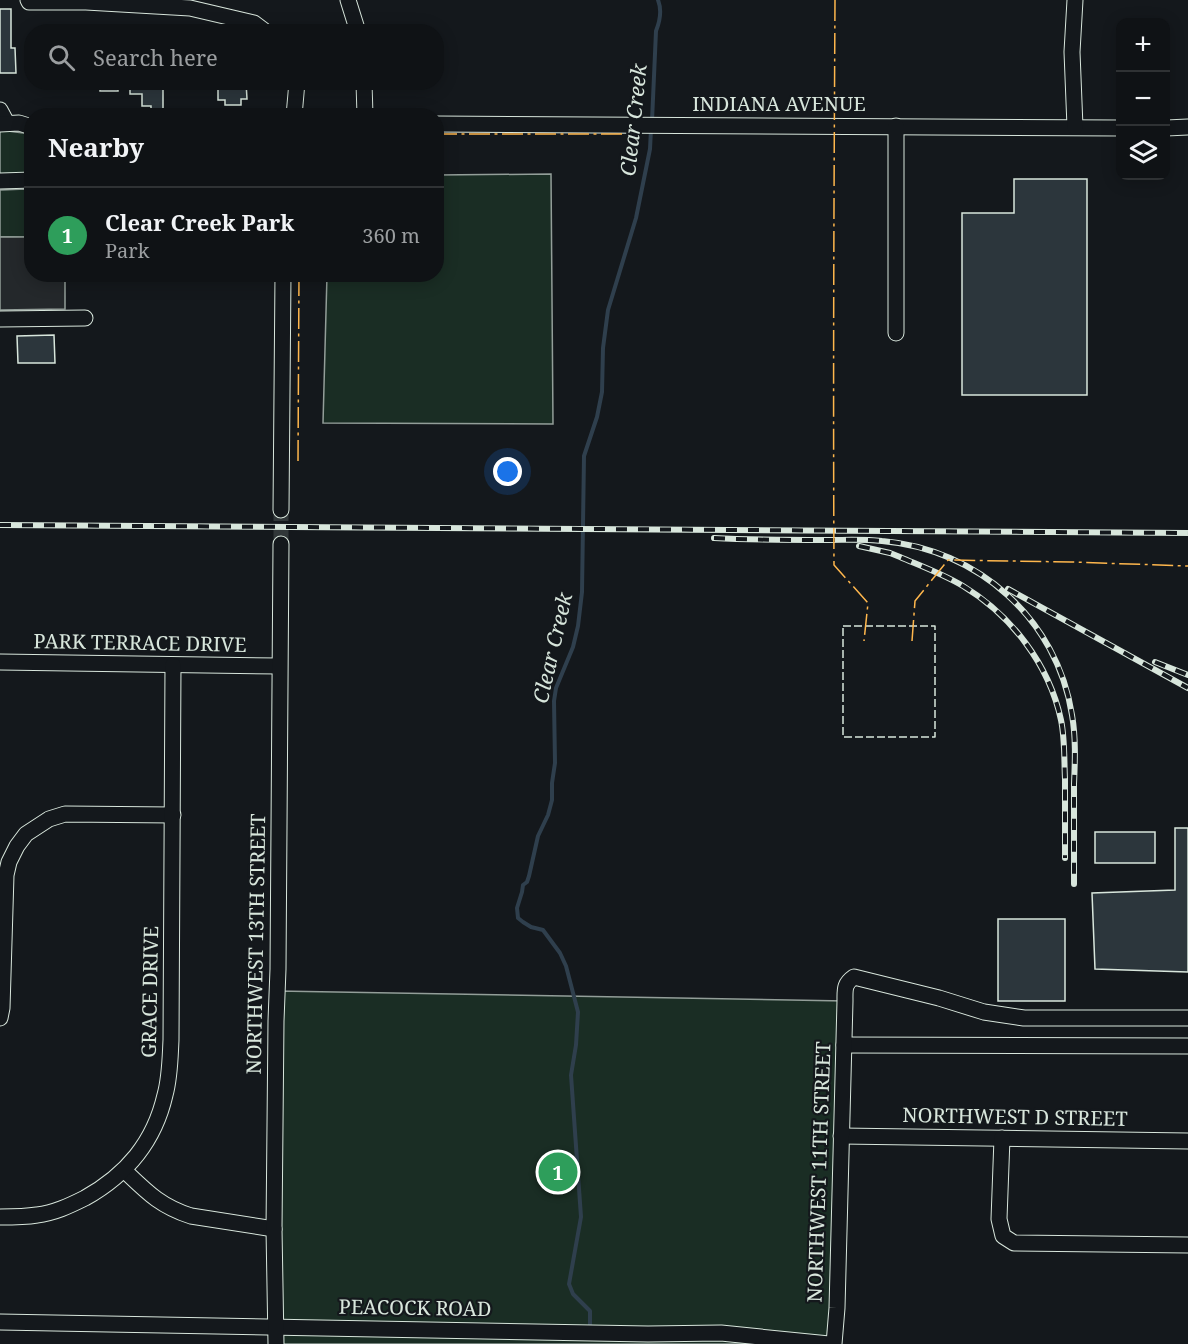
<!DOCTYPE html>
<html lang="en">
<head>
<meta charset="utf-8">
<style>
	:root { --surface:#0f1215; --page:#181b1e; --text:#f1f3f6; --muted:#9b9ea0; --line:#2f3234; --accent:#ffb74d }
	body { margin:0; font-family:"Noto Serif",serif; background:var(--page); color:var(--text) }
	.controls { position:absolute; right:18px; top:18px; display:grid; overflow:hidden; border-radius:12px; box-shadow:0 3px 15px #0003 }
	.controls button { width:54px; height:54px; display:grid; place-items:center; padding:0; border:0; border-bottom:2px solid var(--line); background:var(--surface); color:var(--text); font:30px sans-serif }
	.you { position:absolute; left:508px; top:472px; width:21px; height:21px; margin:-15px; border:4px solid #fff; border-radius:50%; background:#1a73e8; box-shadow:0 0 0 9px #1a73e833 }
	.badge { display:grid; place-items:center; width:39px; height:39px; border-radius:50%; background:var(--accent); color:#fff; font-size:20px; font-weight:700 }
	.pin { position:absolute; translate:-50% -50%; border:3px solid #fff; box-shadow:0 2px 6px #0006 }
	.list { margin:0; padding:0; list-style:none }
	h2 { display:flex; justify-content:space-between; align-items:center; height:78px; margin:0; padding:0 24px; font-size:26px }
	h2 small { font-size:20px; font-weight:400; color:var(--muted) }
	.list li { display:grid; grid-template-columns:39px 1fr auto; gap:18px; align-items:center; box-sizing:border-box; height:96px; padding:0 24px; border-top:2px solid var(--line) }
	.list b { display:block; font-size:22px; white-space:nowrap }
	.list p { margin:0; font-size:20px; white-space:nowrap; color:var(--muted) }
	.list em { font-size:20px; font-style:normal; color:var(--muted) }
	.icon { flex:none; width:33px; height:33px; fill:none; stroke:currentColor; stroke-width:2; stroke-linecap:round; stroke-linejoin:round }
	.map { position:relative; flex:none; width:1188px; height:1344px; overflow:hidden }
	.search { position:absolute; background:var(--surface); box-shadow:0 3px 15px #0003; left:24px; top:24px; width:420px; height:66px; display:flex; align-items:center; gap:15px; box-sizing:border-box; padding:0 21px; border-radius:24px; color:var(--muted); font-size:22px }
	.panel { position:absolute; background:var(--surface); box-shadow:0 3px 15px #0003; left:24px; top:108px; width:420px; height:174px; border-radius:24px }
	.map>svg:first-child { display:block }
</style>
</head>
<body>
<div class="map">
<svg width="1188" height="1344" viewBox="0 0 1188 1344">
	<rect width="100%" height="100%" fill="#14181c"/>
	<g fill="#1a2d24" stroke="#939e99" stroke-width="1.5">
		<path d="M0 130 31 134V174L0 175Z"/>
		<path d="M551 174 553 424 323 423 327 275 436 274 437 175Z"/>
		<path d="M26 189 31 191V237H0V190Z"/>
		<path d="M277 991 845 1001 834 1344H276Z"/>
	</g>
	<path fill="#24282b" stroke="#939e99" stroke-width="1.5" d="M0 237H31L32 274 65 275V309L0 310Z"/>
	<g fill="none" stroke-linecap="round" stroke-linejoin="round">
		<g stroke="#2f3f4d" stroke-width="4">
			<path d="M652 121 656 31C660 21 662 10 658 0"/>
			<path d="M590 1329V1311L573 1294 569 1284 581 1217 571 1075 576 1045 578 1012 566 966 560 953 543 930 531 927 523 922 518 918 517 908 522 892 523 885 527 882 529 876 538 836 548 815 552 800V783L555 763 554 701 556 688 573 647 578 626 582 592 584 456 597 417 602 392 603 348 608 310 636 218 650 149 651 129"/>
		</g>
	</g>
	<g fill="#2c363c" stroke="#d8e6dc" stroke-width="1.5">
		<path d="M0 9H11V48H15L16 73H0Z"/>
		<rect x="100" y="82" width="18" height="9"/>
		<path d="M130 82H163V110H151V106H142V94H130Z"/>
		<path d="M231 82H246L247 99H241V105H225V100H218V87L231 86Z"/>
		<path d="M325 82H351V87L325 88Z"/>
		<path d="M1014 179H1087V395H962V213H1014Z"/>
		<path d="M54 335 55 363H18L17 336Z"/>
		<path d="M1175 828H1188V972L1095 969 1092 893 1175 890Z"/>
		<rect x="1095" y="832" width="60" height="31"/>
		<rect x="998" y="919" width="67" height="82"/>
	</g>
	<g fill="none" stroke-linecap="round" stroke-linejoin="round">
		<path stroke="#313739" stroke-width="15" stroke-dasharray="15 8" stroke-linecap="butt" d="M281 544V510"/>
		<g stroke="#d8e6dc" stroke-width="17">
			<g id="minor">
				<path d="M28 0 29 2H86L190 8 254 23 266 32"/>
				<path d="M348 0 358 32"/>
				<path d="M364 82 365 116"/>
				<path d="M0 110 7 123"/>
				<path d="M294 116 297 82"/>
				<path d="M0 124 19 123 32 127"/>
				<path d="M436 124 1120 128"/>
				<path d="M1075 127 1072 52 1075 0"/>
				<path d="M1166 128 1188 127"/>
				<path d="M0 181 32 180"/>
				<path d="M0 319 85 318"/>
				<path d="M896 333V126"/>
				<path d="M281 510 283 274"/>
				<path d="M0 662 279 666"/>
				<path d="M0 1018 2 1008 6 875 9 862 17 846 26 834 49 819 65 814 173 815"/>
				<path d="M844 1045 1188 1046"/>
				<path d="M841 1136 1188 1141"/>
				<path d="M1002 1138 999 1219 1003 1236 1014 1243 1188 1245"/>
				<path d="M124 1170C147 1192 160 1206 191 1216L274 1229"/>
				<path d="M0 1217C12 1217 25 1217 37 1215 54 1213 69 1206 85 1198 126 1175 154 1143 165 1095 170 1077 170 1059 171 1040L173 665"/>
				<path d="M0 1322 648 1334 721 1333 829 1344"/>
				<path d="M276 1344 274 1229 276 1021 278 969 281 544"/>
				<path d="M834 1344 837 1308 845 1001C845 989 844 984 854 977L939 998 984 1012 1024 1018H1188"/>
			</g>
		</g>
		<use href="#minor" stroke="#14181c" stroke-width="15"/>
		<g stroke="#d8e6dc" stroke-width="6">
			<g id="rail">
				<path d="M0 525 1188 533"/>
				<path d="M714 538C752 540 790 540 828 540 846 540 864 539 882 541 978 549 1057 619 1072 715 1076 738 1075 761 1074 784 1074 817 1074 850 1074 884"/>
				<path d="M859 546 890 553 900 557C921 566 943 574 963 586 1011 615 1049 664 1061 720 1065 739 1064 760 1065 779 1065 806 1065 832 1065 858"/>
				<path d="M1008 589 1188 688"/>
				<path d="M1155 662 1188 675"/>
			</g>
		</g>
		<use href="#rail" stroke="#14181c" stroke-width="4" stroke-dasharray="11" stroke-linecap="butt"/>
		<rect stroke="#d8e6dc" stroke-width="1.5" stroke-dasharray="8 3" stroke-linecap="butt" x="843" y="626" width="92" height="111"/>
		<g stroke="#ffb74d" stroke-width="1.5" stroke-dasharray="21 4.5 3 4.5" stroke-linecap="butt">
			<path d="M835 0C834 188 833 376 834 565L868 603 864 641"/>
			<path d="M436 134H626"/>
			<path d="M298 461 299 274"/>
			<path d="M912 641 915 601 948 560 1071 562 1188 566"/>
		</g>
	</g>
	<g text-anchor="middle" stroke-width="4.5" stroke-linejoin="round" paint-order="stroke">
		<g font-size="20" fill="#d8e6dc" stroke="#14181c">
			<text x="779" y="111">INDIANA AVENUE</text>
			<text transform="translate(140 643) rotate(1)" y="7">PARK TERRACE DRIVE</text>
			<text transform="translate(256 944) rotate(-89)" y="7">NORTHWEST 13TH STREET</text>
			<text transform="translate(150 992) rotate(-89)" y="7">GRACE DRIVE</text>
			<text transform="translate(1015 1117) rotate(1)" y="7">NORTHWEST D STREET</text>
			<text transform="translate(819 1172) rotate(-88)" y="7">NORTHWEST 11TH STREET</text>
			<text transform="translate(415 1308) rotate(1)" y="7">PEACOCK ROAD</text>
		</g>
		<g font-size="21" font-style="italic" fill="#d8e6dc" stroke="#14181c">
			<text transform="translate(634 120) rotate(-84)" y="7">Clear Creek</text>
			<text transform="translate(553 648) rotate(-77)" y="7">Clear Creek</text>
		</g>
	</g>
</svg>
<div class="controls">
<button>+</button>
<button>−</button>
<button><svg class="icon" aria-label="layers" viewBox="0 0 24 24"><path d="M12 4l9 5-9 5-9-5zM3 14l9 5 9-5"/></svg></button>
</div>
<div class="you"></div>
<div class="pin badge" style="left:558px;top:1172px;background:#2e9e5b">1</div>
<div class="search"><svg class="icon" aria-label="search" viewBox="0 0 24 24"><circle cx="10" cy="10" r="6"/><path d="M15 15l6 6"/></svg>Search here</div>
<section class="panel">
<h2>Nearby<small></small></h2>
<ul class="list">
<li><span class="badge" style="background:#2e9e5b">1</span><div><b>Clear Creek Park</b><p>Park</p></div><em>360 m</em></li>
</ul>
</section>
</div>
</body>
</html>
